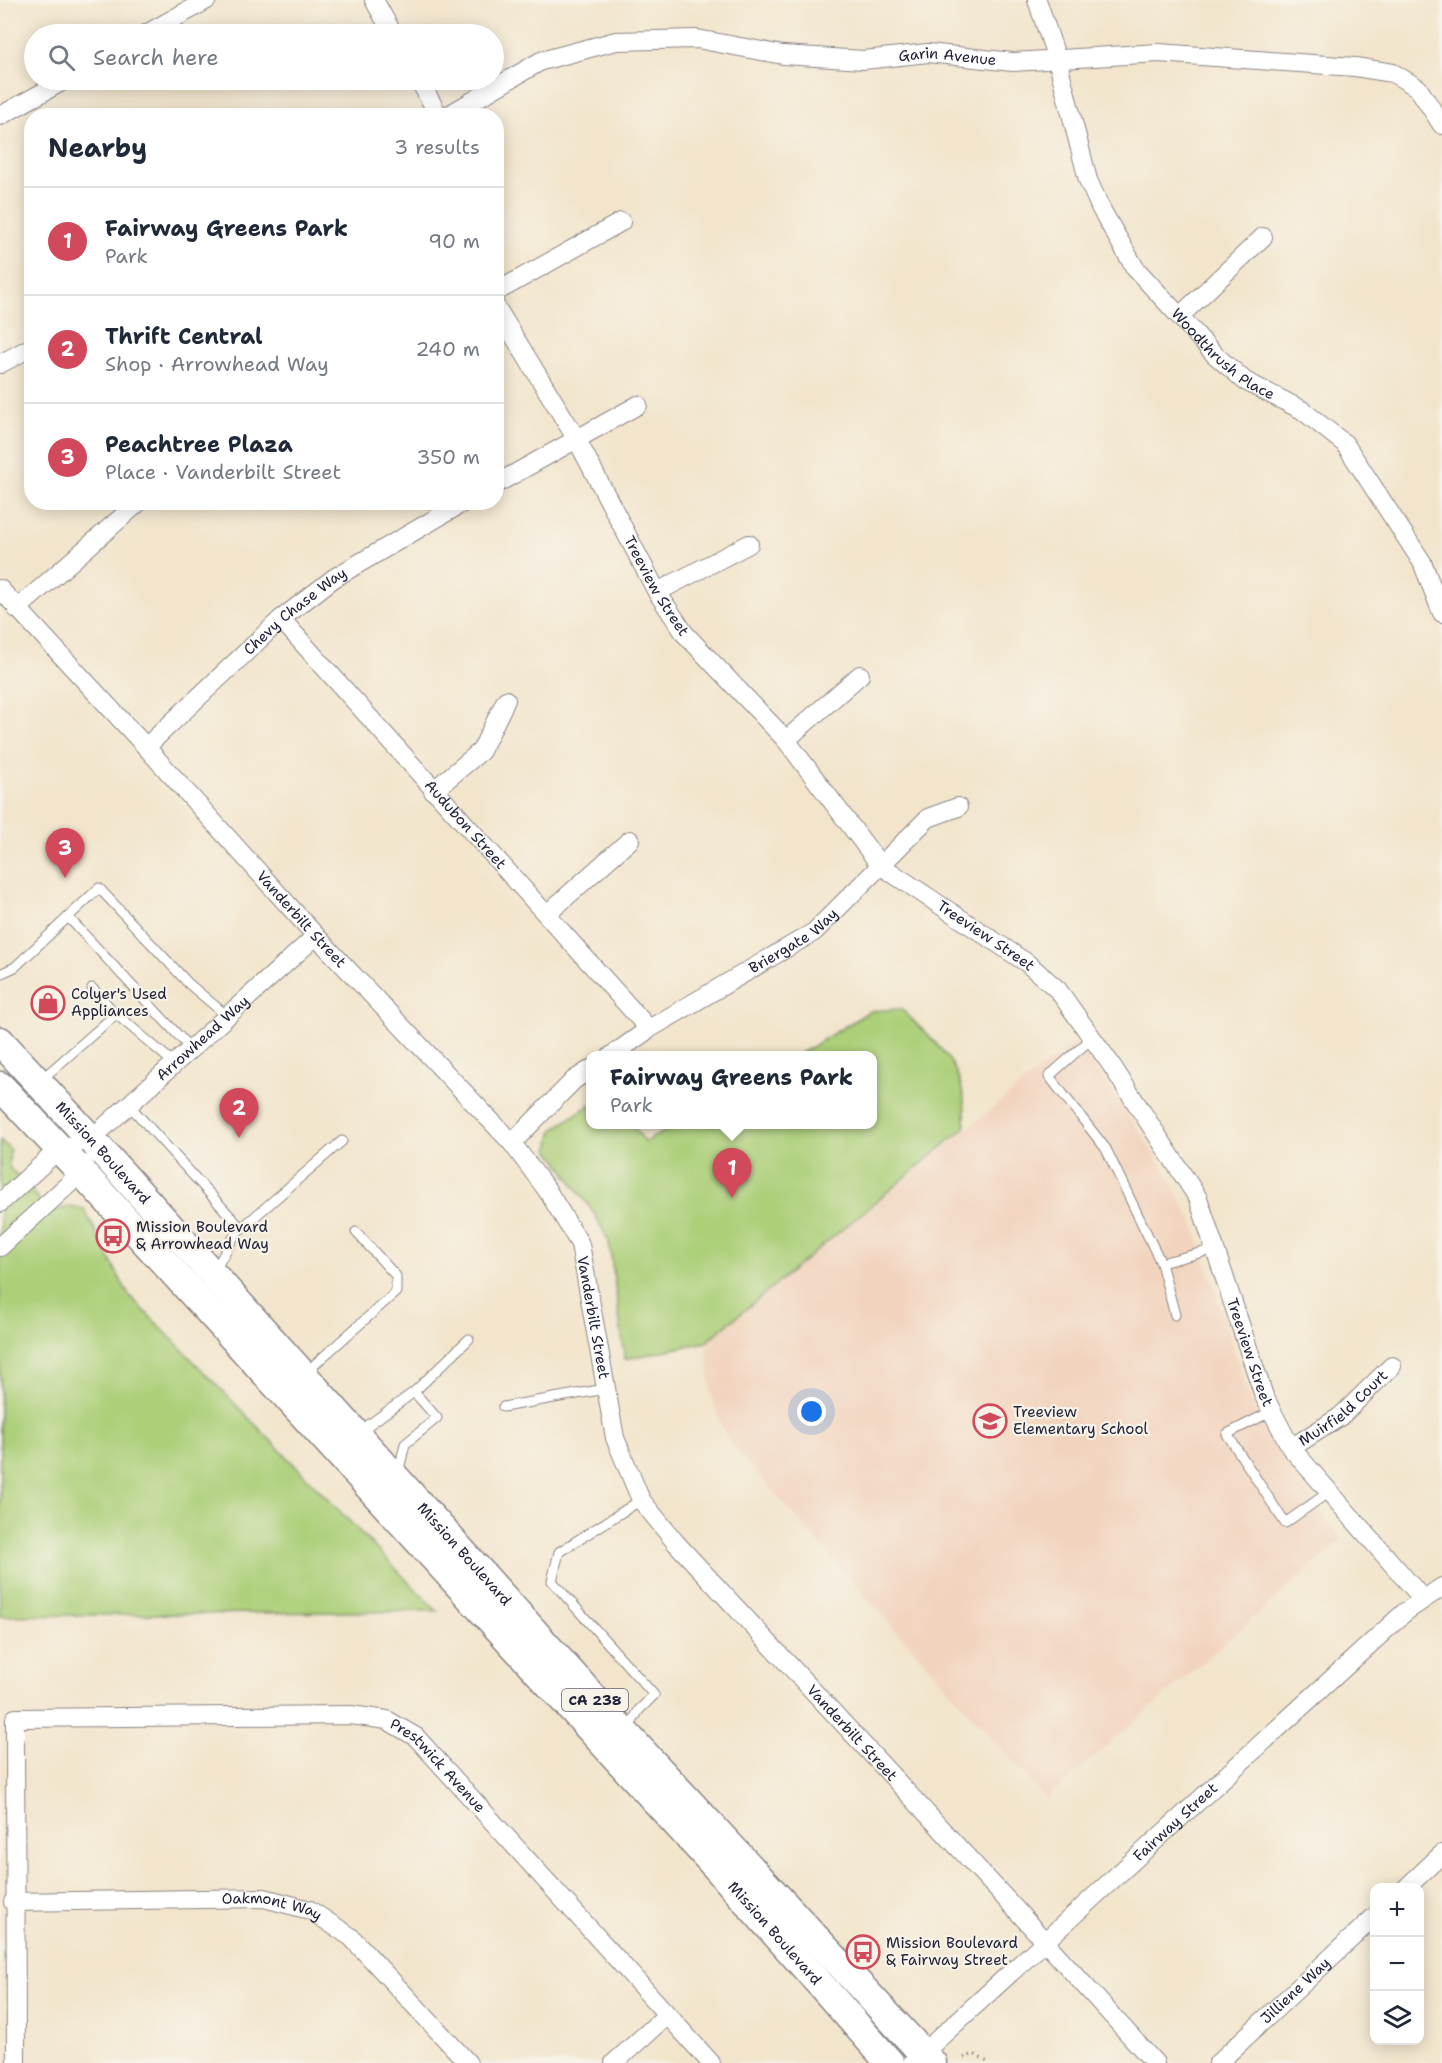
<!DOCTYPE html>
<html lang="en">
<head>
<meta charset="utf-8">
<style>
	:root { --surface:#fff; --page:#f2f2f3; --text:#1f2937; --muted:#747a83; --line:#e0e1e3; --accent:#d1495b }
	body { margin:0; font-family:"Shantell Sans",sans-serif; background:var(--page); color:var(--text) }
	.controls { position:absolute; right:18px; bottom:18px; display:grid; overflow:hidden; border-radius:12px; box-shadow:0 3px 15px #0003 }
	.controls button { width:54px; height:54px; display:grid; place-items:center; padding:0; border:0; border-bottom:2px solid var(--line); background:var(--surface); color:var(--text); font:30px sans-serif }
	.you { position:absolute; left:812px; top:1412px; width:21px; height:21px; margin:-15px; border:4px solid #fff; border-radius:50%; background:#1a73e8; box-shadow:0 0 0 9px #1a73e833 }
	.badge { display:grid; place-items:center; width:39px; height:39px; border-radius:50%; background:var(--accent); color:#fff; font-size:20px; font-weight:700 }
	.pin { position:absolute; translate:-50% -50px; filter:drop-shadow(0 2px 3px #0008) }
	.pin::after { content:''; position:absolute; top:32px; width:21px; height:18px; background:inherit; clip-path:polygon(0 0,100% 0,50% 100%) }
	.popup { position:absolute; left:586px; top:1051px; width:291px; height:78px; box-sizing:border-box; display:grid; place-content:center; border-radius:12px; background:var(--surface); filter:drop-shadow(0 2px 4px #0005); font-size:20px; white-space:nowrap; color:var(--muted) }
	.popup b { font-size:22px; color:var(--text) }
	.popup::after { content:''; position:absolute; left:50%; top:100%; margin-left:-12px; border:12px solid transparent; border-top-color:var(--surface) }
	.list { margin:0; padding:0; list-style:none }
	h2 { display:flex; justify-content:space-between; align-items:center; height:78px; margin:0; padding:0 24px; font-size:26px }
	h2 small { font-size:20px; font-weight:400; color:var(--muted) }
	.list li { display:grid; grid-template-columns:39px 1fr auto; gap:18px; align-items:center; box-sizing:border-box; height:108px; padding:0 24px; border-top:2px solid var(--line) }
	.list b { display:block; font-size:22px; white-space:nowrap }
	.list p { margin:0; font-size:20px; white-space:nowrap; color:var(--muted) }
	.list em { font-size:20px; font-style:normal; color:var(--muted) }
	.icon { flex:none; width:33px; height:33px; fill:none; stroke:currentColor; stroke-width:2; stroke-linecap:round; stroke-linejoin:round }
	.map { position:relative; flex:none; width:1442px; height:2063px; overflow:hidden }
	.search { position:absolute; background:var(--surface); box-shadow:0 3px 15px #0003; left:24px; top:24px; width:480px; height:66px; display:flex; align-items:center; gap:15px; box-sizing:border-box; padding:0 21px; border-radius:33px; color:var(--muted); font-size:22px }
	.panel { position:absolute; background:var(--surface); box-shadow:0 3px 15px #0003; left:24px; top:108px; width:480px; height:402px; border-radius:24px }
	.map>svg:first-child { display:block }
</style>
</head>
<body>
<div class="map">
<svg width="1442" height="2063" viewBox="0 0 1442 2063">
	<rect width="100%" height="100%" fill="#f7f3e8"/>
	<filter id="ink" filterUnits="userSpaceOnUse"><feTurbulence type="fractalNoise" baseFrequency=".0167" numOctaves="2"/><feDisplacementMap in="SourceGraphic" scale="12" xChannelSelector="R" yChannelSelector="G"/><feConvolveMatrix kernelMatrix="1 2 1 2 8 2 1 2 1" color-interpolation-filters="sRGB"/></filter>
	<filter id="wash" filterUnits="userSpaceOnUse"><feTurbulence type="fractalNoise" baseFrequency=".008" numOctaves="4" result="noise"/><feDisplacementMap in="SourceGraphic" scale="24" xChannelSelector="R" yChannelSelector="G"/><feGaussianBlur stdDeviation="1.35" result="paint"/><feColorMatrix in="noise" values="0 0 0 0 0 0 0 0 0 0 0 0 0 0 0 0 0 1.4 0 .05"/><feComposite in="paint" operator="in"/></filter>
	<g filter="url(#wash)">
		<rect width="100%" height="100%" fill="#f2e5cc"/>
		<path fill="#f2d4be" d="M1075 1041 1127 1112 1167 1174 1193 1222 1246 1387 1262 1424 1289 1466 1342 1540 1046 1799 729 1442 718 1417 711 1393 706 1342Z"/>
		<g fill="#accf78" stroke="#67785a" stroke-width="1.5">
			<path d="M901 1009C942 1049 968 1067 965 1128L706 1342 625 1359 609 1242 595 1215 549 1149 553 1130 591 1104V1124L632 1125 645 1142 677 1125 873 1124V1056L798 1055 870 1011Z"/>
			<path d="M0 1140 10 1149 9 1167 51 1212 71 1206 84 1209 128 1294 437 1611 0 1616Z"/>
		</g>
	</g>
	<g filter="url(#ink)">
		<g fill="none" stroke-linecap="round" stroke-linejoin="round">
			<g stroke="#8a8484" stroke-width="11">
				<g id="lane">
					<path d="M68 917 191 1049"/>
					<path d="M0 974 15 967 99 888 189 984 227 1016"/>
					<path d="M92 988 116 1014 175 1064"/>
					<path d="M1091 1039 1049 1076 1106 1149 1161 1263 1175 1315"/>
					<path d="M41 1080 116 1014"/>
					<path d="M129 1105 241 1228"/>
					<path d="M1161 1263 1215 1249"/>
					<path d="M215 1270 236 1233 342 1141"/>
					<path d="M305 1373 396 1292V1276L356 1232"/>
					<path d="M414 1392 469 1339"/>
					<path d="M503 1407 605 1389"/>
					<path d="M1272 1411 1227 1434 1285 1523 1329 1492"/>
					<path d="M359 1432 414 1392 437 1418 405 1444 398 1474"/>
					<path d="M628 1729 639 1710 654 1695 552 1581 559 1552 641 1500"/>
				</g>
			</g>
			<g stroke="#8a8484" stroke-width="20">
				<g id="street">
					<path d="M374 0 393 34"/>
					<path id="s1" d="M1037 0 1057 59 1088 180 1101 209 1135 268 1215 355 1236 373 1245 381 1302 410 1345 444 1422 562 1442 613"/>
					<path d="M146 34 207 0"/>
					<path d="M419 80 439 116"/>
					<path d="M0 116 65 80"/>
					<path id="s2" d="M447 116 541 61 616 41 697 39 783 55 864 60 928 53 1013 62 1158 53 1355 67 1393 73 1418 88 1442 125"/>
					<path d="M496 292 621 222"/>
					<path id="s3" d="M496 307 576 438 657 592 685 634 786 740 880 865 1027 963 1058 990 1110 1063 1198 1198 1264 1396 1291 1448 1422 1598"/>
					<path d="M1180 316 1263 237"/>
					<path d="M0 364 32 347"/>
					<path d="M496 484 638 405"/>
					<path id="s4" d="M0 589 146 747 316 936 512 1143 547 1190 580 1244 615 1438 641 1500 676 1543 1019 1913 1155 2063"/>
					<path d="M657 592 749 544"/>
					<path d="M17 609 139 502"/>
					<path id="s5" d="M281 619 649 1029"/>
					<path d="M786 740 860 675"/>
					<path id="s6" d="M146 747 281 619 334 578 464 502"/>
					<path d="M433 791 481 751 506 700"/>
					<path d="M547 914 630 840"/>
					<path id="s7" d="M611 1056 649 1029 814 932 928 818 958 807"/>
					<path d="M512 1143 574 1080 591 1069"/>
					<path id="s8" d="M0 1203 59 1149 91 1139 316 936"/>
					<path d="M0 1247 82 1172 84 1164"/>
					<path id="s9" d="M1291 1448 1341 1416 1392 1366"/>
					<path d="M1406 1888 1442 1854"/>
					<path id="s10" d="M13 1902 264 1898 310 1910 351 1937 468 2063"/>
					<path id="s11" d="M16 2063 15 1718 351 1715 387 1720 416 1737 711 2063"/>
					<path d="M614 2063 667 2015"/>
					<path id="s12" d="M912 2063 1405 1612 1442 1587"/>
					<path id="s13" d="M1218 2063 1374 1917"/>
				</g>
			</g>
			<g stroke="#8a8484" stroke-width="31">
				<g id="primary">
					<path id="s14" d="M0 1041 91 1139 626 1734 932 2063"/>
					<path id="s15" d="M0 1086 89 1180 718 1869 890 2063"/>
				</g>
			</g>
			<path stroke="#8a8484" stroke-width="3" stroke-dasharray="1.5 4.5" stroke-linecap="butt" d="M964 2058 974 2054 989 2063"/>
			<use href="#lane" stroke="#fff" stroke-width="9"/>
			<use href="#street" stroke="#fff" stroke-width="18"/>
			<use href="#primary" stroke="#fff" stroke-width="28"/>
		</g>
	</g>
	<defs>
		<g id="shop-ring" transform="scale(1.725)"><circle r="9.5" fill="#f7f3e8" stroke="#d1495b" stroke-width="1.5"/><path d="M-5-2.5h2.3a2.7 3.5 0 0 1 5.4 0H5L5.5 6h-11ZM-1.5-2.5h3a1.5 2.3 0 0 0-3 0Z" fill="#d1495b"/></g>
		<g id="bus-ring" transform="scale(1.725)"><circle r="9.5" fill="#f7f3e8" stroke="#d1495b" stroke-width="1.5"/><path d="M-5-6H5V4H4V6H2V4H-2V6H-4V4H-5ZM-3.5-4V0h7V-4ZM-3.5 1.2v1.5H-2V1.2ZM2 1.2v1.5H3.5V1.2Z" fill="#d1495b"/></g>
		<g id="school-ring" transform="scale(1.725)"><circle r="9.5" fill="#f7f3e8" stroke="#d1495b" stroke-width="1.5"/><path d="M0-5L7-2L0 1L-7-2ZM-4 1L0 2.5L4 1V4Q0 6-4 4Z" fill="#d1495b"/></g>
	</defs>
	<g fill-rule="evenodd">
		<use href="#shop-ring" x="48" y="1003"/>
		<use href="#bus-ring" x="113" y="1236"/>
		<use href="#school-ring" x="990" y="1421"/>
		<use href="#bus-ring" x="863" y="1952"/>
	</g>
	<g text-anchor="middle" stroke-width="4.5" stroke-linejoin="round" paint-order="stroke">
		<rect fill="#f7f3e8" stroke="#62616f" stroke-width="1.5" x="562" y="1689" width="66" height="22" rx="4.5"/>
		<g font-size="14" font-weight="bold" fill="#22223b">
			<text x="595" y="1705">CA 238</text>
		</g>
		<g font-size="15" fill="#22223b" stroke="#f7f3e8">
			<text dy="5" stroke="none"><textPath href="#s2" startOffset="520">Garin Avenue</textPath></text>
			<text dy="5" stroke="none"><textPath href="#s1" startOffset="411">Woodthrush Place</textPath></text>
			<text dy="5" stroke="none"><textPath href="#s3" startOffset="322">Treeview Street</textPath></text>
			<text dy="5" stroke="none"><textPath href="#s6" startOffset="202">Chevy Chase Way</textPath></text>
			<text dy="5" stroke="none"><textPath href="#s5" startOffset="276">Audubon Street</textPath></text>
			<text dy="5" stroke="none"><textPath href="#s4" startOffset="447">Vanderbilt Street</textPath></text>
			<text dy="5" stroke="none"><textPath href="#s3" startOffset="808">Treeview Street</textPath></text>
			<text dy="5" stroke="none"><textPath href="#s7" startOffset="216">Briergate Way</textPath></text>
			<text dy="5" stroke="none"><textPath href="#s8" startOffset="264">Arrowhead Way</textPath></text>
			<text dy="5" stroke="none"><textPath href="#s14" startOffset="152">Mission Boulevard</textPath></text>
			<text dy="5" stroke="none"><textPath href="#s4" startOffset="951">Vanderbilt Street</textPath></text>
			<text dy="5" stroke="none"><textPath href="#s3" startOffset="1312">Treeview Street</textPath></text>
			<text dy="5" stroke="none"><textPath href="#s9" startOffset="66">Muirfield Court</textPath></text>
			<text dy="5" stroke="none"><textPath href="#s14" startOffset="692">Mission Boulevard</textPath></text>
			<text dy="5" stroke="none"><textPath href="#s4" startOffset="1455">Vanderbilt Street</textPath></text>
			<text dy="5" stroke="none"><textPath href="#s11" startOffset="786">Prestwick Avenue</textPath></text>
			<text dy="5" stroke="none"><textPath href="#s12" startOffset="357">Fairway Street</textPath></text>
			<text dy="5" stroke="none"><textPath href="#s10" startOffset="260">Oakmont Way</textPath></text>
			<text dy="5" stroke="none"><textPath href="#s15" startOffset="1148">Mission Boulevard</textPath></text>
			<text dy="5" stroke="none"><textPath href="#s13" startOffset="106">Jilliene Way</textPath></text>
		</g>
		<g font-size="15" fill="#22223b" stroke="#f7f3e8" text-anchor="start">
			<text x="71" y="999">Colyer's Used<tspan x="71" dy="17">Appliances</tspan></text>
			<text x="136" y="1232">Mission Boulevard<tspan x="136" dy="17">&amp; Arrowhead Way</tspan></text>
			<text x="1013" y="1417">Treeview<tspan x="1013" dy="17">Elementary School</tspan></text>
			<text x="886" y="1948">Mission Boulevard<tspan x="886" dy="17">&amp; Fairway Street</tspan></text>
		</g>
	</g>
</svg>
<div class="controls">
<button>+</button>
<button>−</button>
<button><svg class="icon" aria-label="layers" viewBox="0 0 24 24"><path d="M12 4l9 5-9 5-9-5zM3 14l9 5 9-5"/></svg></button>
</div>
<div class="you"></div>
<div class="pin badge" style="left:732px;top:1198px">1</div>
<div class="popup"><b>Fairway Greens Park</b>Park</div>
<div class="pin badge" style="left:239px;top:1138px">2</div>
<div class="pin badge" style="left:65px;top:878px">3</div>
<div class="search"><svg class="icon" aria-label="search" viewBox="0 0 24 24"><circle cx="10" cy="10" r="6"/><path d="M15 15l6 6"/></svg>Search here</div>
<section class="panel">
<h2>Nearby<small>3 results</small></h2>
<ul class="list">
<li><span class="badge">1</span><div><b>Fairway Greens Park</b><p>Park</p></div><em>90 m</em></li>
<li><span class="badge">2</span><div><b>Thrift Central</b><p>Shop · Arrowhead Way</p></div><em>240 m</em></li>
<li><span class="badge">3</span><div><b>Peachtree Plaza</b><p>Place · Vanderbilt Street</p></div><em>350 m</em></li>
</ul>
</section>
</div>
</body>
</html>
